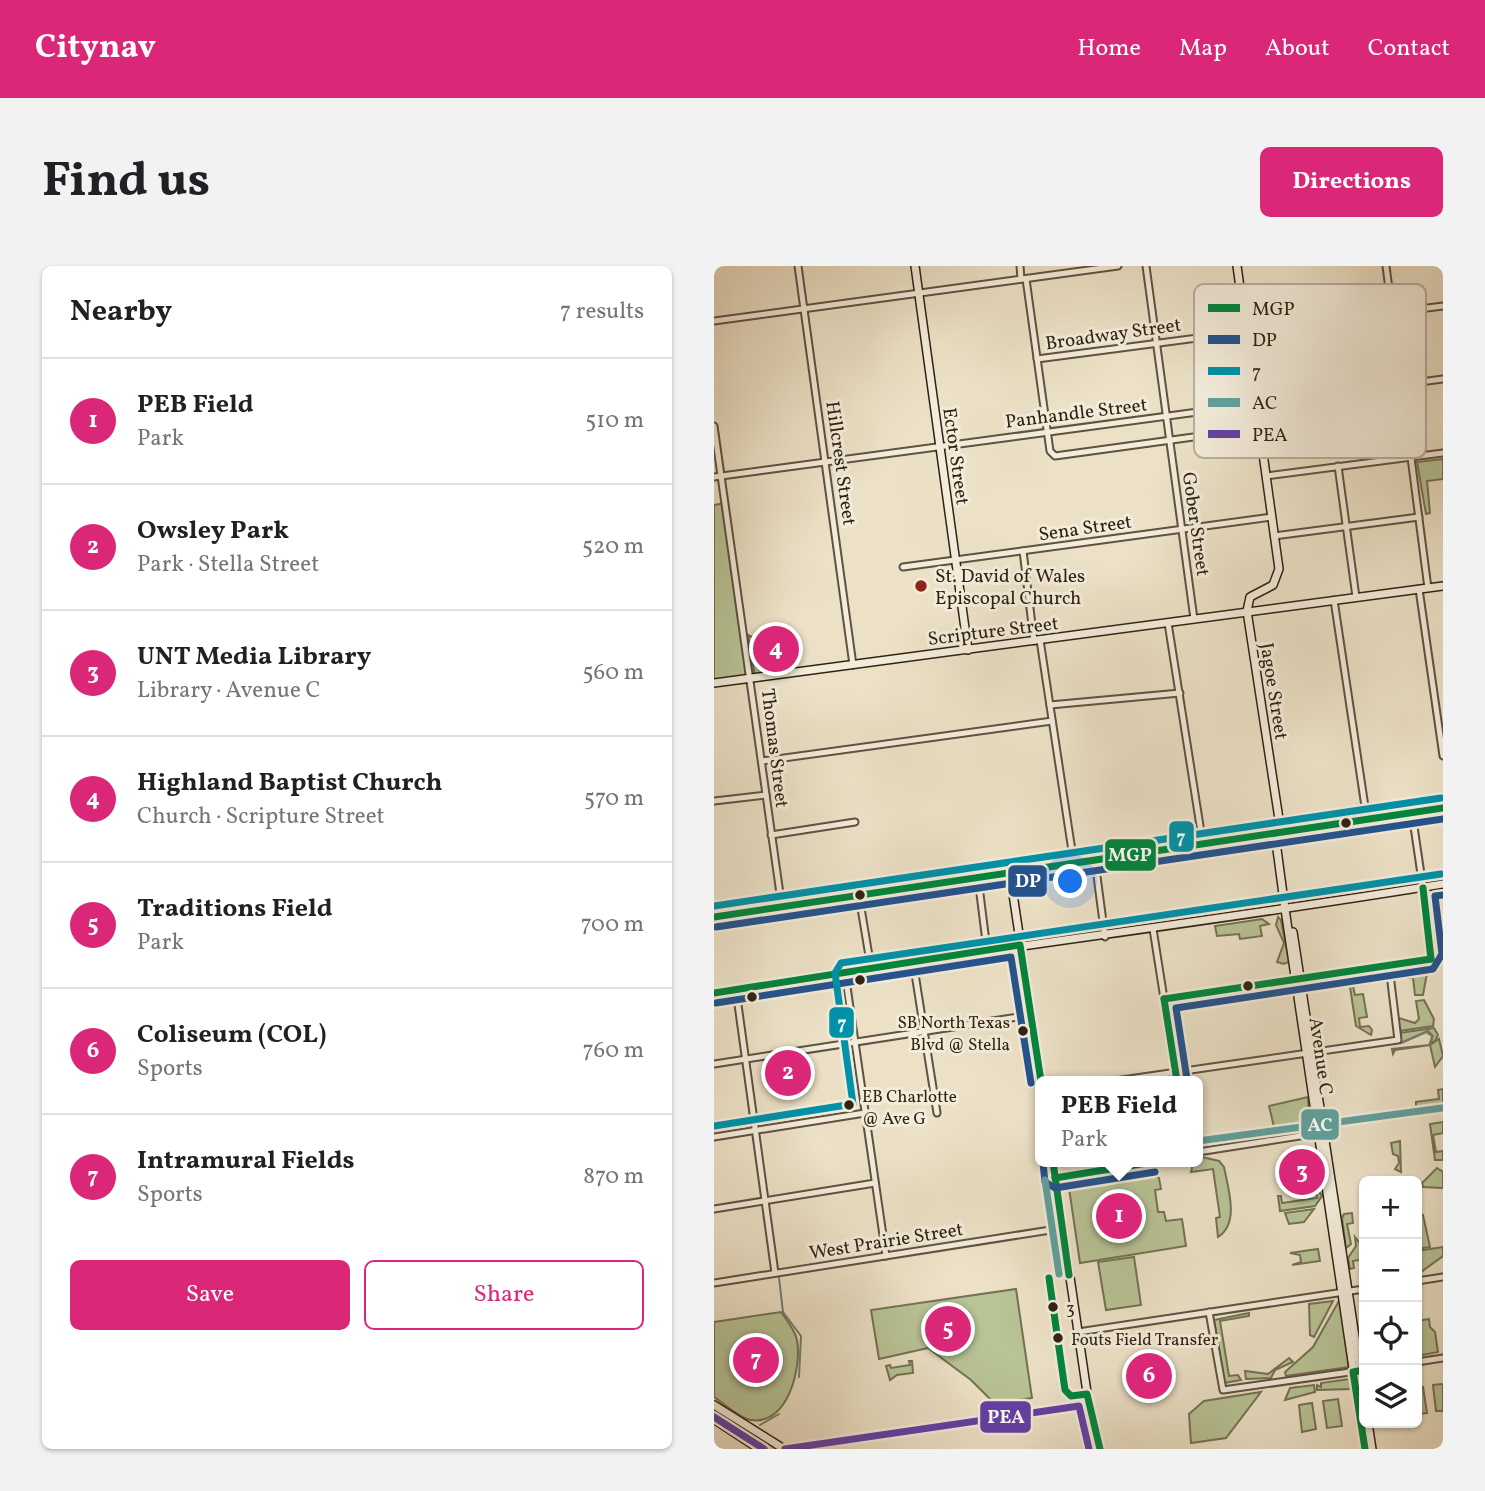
<!DOCTYPE html>
<html lang="en">
<head>
<meta charset="utf-8">
<style>
	:root { --surface:#fff; --page:#f2f2f2; --text:#202124; --muted:#757577; --line:#e0e0e0; --accent:#db2777 }
	body { margin:0; font-family:Vollkorn,serif; background:var(--page); color:var(--text) }
	.controls { position:absolute; right:21px; bottom:21px; display:grid; overflow:hidden; border-radius:10px; box-shadow:0 2px 5px #0004 }
	.controls button { width:63px; height:63px; display:grid; place-items:center; padding:0; border:0; border-bottom:2px solid var(--line); background:var(--surface); color:var(--text); font:35px sans-serif }
	.you { position:absolute; left:357px; top:616px; width:24px; height:24px; margin:-18px; border:5px solid #fff; border-radius:50%; background:#1a73e8; box-shadow:0 0 0 10px #1a73e833 }
	.badge { display:grid; place-items:center; width:46px; height:46px; border-radius:50%; background:var(--accent); color:#fff; font-size:23px; font-weight:700 }
	.pin { position:absolute; translate:-50% -50%; border:4px solid #fff; box-shadow:0 2px 7px #0006 }
	.popup { position:absolute; left:321px; top:810px; width:168px; height:91px; box-sizing:border-box; display:grid; place-content:center; border-radius:10px; background:var(--surface); filter:drop-shadow(0 2px 5px #0005); font-size:23px; white-space:nowrap; color:var(--muted) }
	.popup b { font-size:26px; color:var(--text) }
	.popup::after { content:''; position:absolute; left:50%; top:100%; margin-left:-14px; border:14px solid transparent; border-top-color:var(--surface) }
	.list { margin:0; padding:0; list-style:none }
	h2 { display:flex; justify-content:space-between; align-items:center; height:91px; margin:0; padding:0 28px; font-size:30px }
	h2 small { font-size:23px; font-weight:400; color:var(--muted) }
	.list li { display:grid; grid-template-columns:46px 1fr auto; gap:21px; align-items:center; box-sizing:border-box; height:126px; padding:0 28px; border-top:2px solid var(--line) }
	.list b { display:block; font-size:26px; white-space:nowrap }
	.list p { margin:0; font-size:23px; white-space:nowrap; color:var(--muted) }
	.list em { font-size:23px; font-style:normal; color:var(--muted) }
	.actions { display:flex; gap:14px; padding:21px 28px }
	.actions a { flex:1; padding:16px 0; border:2px solid var(--accent); border-radius:10px; text-align:center; font-size:24px; color:var(--accent) }
	.actions .main { background:var(--accent); color:#fff }
	.icon { flex:none; width:38px; height:38px; fill:none; stroke:currentColor; stroke-width:2; stroke-linecap:round; stroke-linejoin:round }
	.map { position:relative; flex:none; width:729px; height:1183px; overflow:hidden; border-radius:10px }
	header { display:flex; align-items:center; gap:42px; box-sizing:border-box; height:98px; padding:0 35px; background:var(--accent); color:#fff }
	header strong { font-size:33px }
	nav { display:flex; gap:38px; margin-inline-start:auto; font-size:24px }
	.intro { display:flex; align-items:center; justify-content:space-between; box-sizing:border-box; height:168px; padding:0 42px }
	h1 { margin:0; font-size:49px }
	.button { padding:18px 32px; border-radius:10px; background:var(--accent); color:#fff; font-size:24px; font-weight:700 }
	main { display:flex; gap:42px; padding:0 42px }
	aside { flex:1; background:var(--surface); border-radius:10px; box-shadow:0 2px 5px #0004 }
	.map>svg:first-child { display:block }
</style>
</head>
<body>
<header>
<strong>Citynav</strong>
<nav><a>Home</a><a>Map</a><a>About</a><a>Contact</a></nav>
</header>
<div class="intro"><h1>Find us</h1><a class="button">Directions</a></div>
<main>
<aside>
<h2>Nearby<small>7 results</small></h2>
<ul class="list">
<li><span class="badge">1</span><div><b>PEB Field</b><p>Park</p></div><em>510 m</em></li>
<li><span class="badge">2</span><div><b>Owsley Park</b><p>Park · Stella Street</p></div><em>520 m</em></li>
<li><span class="badge">3</span><div><b>UNT Media Library</b><p>Library · Avenue C</p></div><em>560 m</em></li>
<li><span class="badge">4</span><div><b>Highland Baptist Church</b><p>Church · Scripture Street</p></div><em>570 m</em></li>
<li><span class="badge">5</span><div><b>Traditions Field</b><p>Park</p></div><em>700 m</em></li>
<li><span class="badge">6</span><div><b>Coliseum (COL)</b><p>Sports</p></div><em>760 m</em></li>
<li><span class="badge">7</span><div><b>Intramural Fields</b><p>Sports</p></div><em>870 m</em></li>
</ul>
<div class="actions"><a class="main">Save</a><a>Share</a></div>
</aside>
<div class="map">
<svg width="729" height="1183" viewBox="0 0 729 1183">
	<rect width="100%" height="100%" fill="#ece1c7"/>
	<filter id="stains"><feTurbulence type="fractalNoise" baseFrequency=".00286" numOctaves="4"/><feColorMatrix values="0 0 0 0 .2 0 0 0 0 .09 0 0 0 0 .02 0 0 0 .5 -.17"/></filter>
	<radialGradient id="worn" r=".72"><stop offset=".6" stop-color="#630" stop-opacity="0"/><stop offset="1" stop-color="#630" stop-opacity=".3"/></radialGradient>
	<g fill="#b8c396" stroke="#747254" stroke-width="2">
		<path d="M729 193V213L713 215 716 247 712 248 703 196Z"/>
		<path d="M11 237 37 412 0 417V239Z"/>
		<path d="M34 369 42 373 47 395 53 399 78 397 79 404 41 411Z"/>
		<path d="M728 646 729 672 722 678 719 656 725 654Z"/>
		<path d="M564 651 567 654 575 696 570 698 563 696 570 677 562 659Z"/>
		<path d="M548 653 555 658 546 660 548 670 526 673 525 668 503 670 501 660Z"/>
		<path d="M708 701 713 707 709 729H701L699 712H692L689 703Z"/>
		<path d="M647 715 652 718 639 720 641 729 649 728 653 751 645 752 646 761 655 760 658 764 657 769 642 760 636 721 640 716Z"/>
		<path d="M710 734 720 753 719 760 685 765V752L701 757 705 753 702 735Z"/>
		<path d="M720 762 724 769 721 775 716 777 719 770 714 765 687 777 685 767Z"/>
		<path d="M725 773 729 790 721 801 716 779 681 784 679 788 678 783 716 779Z"/>
		<path d="M86 789 91 820 61 824 57 793Z"/>
		<path d="M729 823V839L702 843V836L725 833 724 824Z"/>
		<path d="M594 831 595 860 585 861 584 857H578V862L561 865 555 840Z"/>
		<path d="M729 856V867L719 869 722 886 729 885V894H721L716 858Z"/>
		<path d="M686 875 687 906 681 903 685 897 684 890 679 888 677 877Z"/>
		<path d="M488 891 505 895 510 901C514 922 526 957 504 971L502 952 506 951 499 903 477 906 479 897Z"/>
		<path d="M723 902 729 906V922L709 921 708 917Z"/>
		<path d="M438 907 445 912 447 923 441 924 444 946H450L452 955 468 953 472 980 366 997 355 922Z"/>
		<path d="M601 919 608 930 601 940 566 945 564 930H567L568 937 603 932Z"/>
		<path d="M600 943 590 956 575 958 571 947Z"/>
		<path d="M703 943 705 949H709L716 981 703 983Z"/>
		<path d="M638 947 639 957 633 958 637 978 632 982 628 952 630 948Z"/>
		<path d="M641 971 645 976H650V993L639 995 640 1002 636 1003 634 992 642 980Z"/>
		<path d="M729 981V990L703 1009V985Z"/>
		<path d="M604 983 606 995 578 999 587 996 586 989 576 987Z"/>
		<path d="M420 991 427 1039 392 1044 384 996Z"/>
		<path d="M302 1023 318 1132 281 1138 257 1114 214 1082 165 1093 157 1044Z"/>
		<path d="M626 1033 635 1101 572 1110 571 1106 599 1081Z"/>
		<path d="M619 1035 600 1071 596 1069 595 1038Z"/>
		<path d="M67 1046C73 1054 81 1064 83 1074 88 1101 74 1160 37 1154 25 1152 11 1138 0 1131V1056Z"/>
		<path d="M535 1047V1050L506 1055 515 1110 524 1109 527 1114 510 1117 500 1054Z"/>
		<path d="M715 1053 716 1061 721 1066 724 1086 703 1090V1055Z"/>
		<path d="M575 1092 579 1096 561 1104 557 1112 532 1113 531 1105 554 1108Z"/>
		<path d="M195 1095H198L199 1107 183 1109 176 1114 172 1100 176 1099 177 1102 196 1099Z"/>
		<path d="M635 1113 637 1123 603 1124V1119L607 1121V1117Z"/>
		<path d="M729 1118V1145H722L719 1119Z"/>
		<path d="M600 1119 601 1126 571 1134 576 1122Z"/>
		<path d="M709 1121 713 1147 703 1148V1122Z"/>
		<path d="M547 1126 512 1172 477 1177 475 1148 490 1135Z"/>
		<path d="M624 1133 628 1160 613 1162 609 1135Z"/>
		<path d="M598 1137 602 1163 588 1166 585 1139Z"/>
	</g>
	<g fill="none" stroke-linecap="round" stroke-linejoin="round">
		<g stroke="#6f8074" stroke-width="2">
			<path d="M687 777 712 766 718 770 716 779"/>
			<path d="M65 1012 69 1046 87 1070 85 1111"/>
			<path d="M46 1159 65 1148"/>
		</g>
		<g stroke="#5e5240" stroke-width="9">
			<g id="street">
				<path d="M84 0 139 399"/>
				<path d="M306 0 307 13"/>
				<path d="M432 0 480 353"/>
				<path d="M672 0 714 322"/>
				<path d="M312 13 336 185 341 190 545 162"/>
				<path d="M0 55 404 0"/>
				<path d="M323 93 729 40"/>
				<path d="M0 160 68 642"/>
				<path d="M624 200 642 331"/>
				<path d="M552 210 729 187"/>
				<path d="M0 211 729 113"/>
				<path d="M560 270 705 251"/>
				<path d="M309 285 320 375"/>
				<path d="M189 301 558 251"/>
				<path d="M705 323 729 490"/>
				<path d="M620 334 653 554"/>
				<path d="M454 357 489 579"/>
				<path d="M326 374 360 598"/>
				<path d="M336 439 466 427"/>
				<path d="M48 495 338 455"/>
				<path d="M0 535 52 529"/>
				<path d="M57 569 141 556"/>
				<path d="M381 595 391 671"/>
				<path d="M264 612 273 684"/>
				<path d="M145 630 157 702"/>
				<path d="M439 663 463 815"/>
				<path d="M199 695 223 847"/>
				<path d="M131 707 172 990"/>
				<path d="M22 724 61 1007"/>
				<path d="M450 733 717 693 718 683 698 547"/>
				<path d="M0 798 317 749"/>
				<path d="M401 815 684 774 675 700"/>
				<path d="M0 871 151 847"/>
				<path d="M484 886 605 867"/>
				<path d="M341 912 439 896"/>
				<path d="M0 943 161 917"/>
				<path d="M703 1015 729 1011"/>
				<path d="M0 1017 349 962"/>
				<path d="M495 1046 509 1124 650 1104"/>
				<path d="M364 1066 650 1023"/>
				<path d="M703 1096 729 1092"/>
			</g>
		</g>
		<g stroke="#2f2213" stroke-width="10">
			<g id="secondary">
				<path d="M201 0 254 384"/>
				<path d="M523 0 565 303 559 319 536 331 533 345 565 553 562 576 571 643 651 1183"/>
				<path d="M0 417 729 320"/>
				<path d="M296 608 327 815"/>
				<path d="M0 651 729 542"/>
				<path d="M579 666 650 1129"/>
				<path d="M0 727C242 686 486 658 729 618"/>
				<path d="M339 896 375 1140 386 1183"/>
				<path d="M0 1139 70 1183"/>
				<path d="M374 1148 378 1183"/>
				<path d="M654 1157 658 1183"/>
			</g>
		</g>
		<g stroke="#2f2213" stroke-width="12">
			<path id="highway" d="M0 1152 47 1183"/>
		</g>
		<use href="#street" stroke="#f3ecdb" stroke-width="5"/>
		<use href="#secondary" stroke="#f3ecdb" stroke-width="7"/>
		<use href="#highway" stroke="#ece1c7" stroke-width="9"/>
		<g stroke="#f3ecdb" stroke-width="12">
			<g id="bus-1">
				<path d="M709 622 717 693"/>
				<path d="M0 651 729 542"/>
				<path d="M0 727 306 679 327 815"/>
				<path d="M450 733 717 693"/>
				<path d="M450 733 463 815"/>
				<path d="M339 896 355 1009"/>
				<path d="M341 912 439 896"/>
				<path d="M335 1012 351 1124 357 1130 373 1128 386 1183"/>
				<path d="M650 1104 639 1106 651 1183"/>
			</g>
		</g>
		<g stroke="#f3ecdb" stroke-width="12">
			<g id="bus-2">
				<path d="M2 661 729 553"/>
				<path d="M2 737 297 691 317 817"/>
				<path d="M473 813 462 742 719 703 728 688 721 630 729 629"/>
				<path d="M329 897 331 916 341 922 441 906"/>
			</g>
		</g>
		<g stroke="#f3ecdb" stroke-width="12">
			<g id="bus-3">
				<path d="M0 640 727 532"/>
				<path d="M0 860 139 838 121 707 127 697 727 608"/>
			</g>
		</g>
		<g stroke="#f3ecdb" stroke-width="12">
			<g id="bus-4">
				<path d="M484 875 728 842"/>
				<path d="M331 914 345 1008"/>
			</g>
		</g>
		<g stroke="#f3ecdb" stroke-width="12">
			<g id="bus-5">
				<path d="M0 1151 50 1183"/>
				<path d="M71 1183 365 1140 375 1183"/>
			</g>
		</g>
		<use href="#bus-1" stroke="#00853e" stroke-width="7"/>
		<use href="#bus-2" stroke="#24538f" stroke-width="7"/>
		<use href="#bus-3" stroke="#0092a9" stroke-width="7"/>
		<use href="#bus-4" stroke="#60a19f" stroke-width="7"/>
		<use href="#bus-5" stroke="#6240a6" stroke-width="7"/>
	</g>
	<circle fill="#8f2418" stroke="#f3ecdb" stroke-width="2.5" cx="207" cy="320" r="7"/>
	<g fill="#2f2213" stroke="#f3ecdb" stroke-width="2.5">
		<circle cx="632" cy="557" r="6"/>
		<circle cx="146" cy="629" r="6"/>
		<circle cx="146" cy="714" r="6"/>
		<circle cx="534" cy="720" r="6"/>
		<circle cx="38" cy="731" r="6"/>
		<circle cx="309" cy="765" r="6"/>
		<circle cx="135" cy="839" r="6"/>
		<circle cx="339" cy="1041" r="6"/>
		<circle cx="344" cy="1072" r="6"/>
	</g>
	<g text-anchor="middle" stroke-width="6" stroke-linejoin="round" paint-order="stroke">
		<g font-size="17" fill="#2f2213" stroke="#f3ecdb" text-anchor="start">
			<text x="296" y="762" text-anchor="end">SB North Texas<tspan x="296" dy="22">Blvd @ Stella</tspan></text>
			<text x="148" y="836">EB Charlotte<tspan x="148" dy="22">@ Ave G</tspan></text>
			<text x="352" y="1048">3</text>
			<text x="357" y="1079">Fouts Field Transfer</text>
		</g>
		<g font-size="19" fill="#2f2213" stroke="#f3ecdb">
			<text transform="translate(399 67) rotate(-8)" y="7">Broadway Street</text>
			<text transform="translate(362 146) rotate(-7)" y="7">Panhandle Street</text>
			<text transform="translate(243 190) rotate(82)" y="7">Ector Street</text>
			<text transform="translate(128 197) rotate(82)" y="7">Hillcrest Street</text>
			<text transform="translate(483 258) rotate(82)" y="7">Gober Street</text>
			<text transform="translate(371 261) rotate(-8)" y="7">Sena Street</text>
			<text transform="translate(279 364) rotate(-7)" y="7">Scripture Street</text>
			<text transform="translate(561 425) rotate(81)" y="7">Jagoe Street</text>
			<text transform="translate(62 482) rotate(83)" y="7">Thomas Street</text>
			<text transform="translate(608 790) rotate(82)" y="7">Avenue C</text>
			<text transform="translate(172 974) rotate(-9)" y="7">West Prairie Street</text>
		</g>
		<g font-size="19" fill="#2f2213" stroke="#f3ecdb" text-anchor="start">
			<text x="221" y="316">St. David of Wales<tspan x="221" dy="22">Episcopal Church</tspan></text>
		</g>
	</g>
	<rect x="480" y="18" width="232" height="174" rx="10" fill="#f3ecdb" stroke="#b8af9f" stroke-width="2"/>
	<rect x="494" y="38" width="32" height="8" fill="#00853e"/>
	<rect x="494" y="69" width="32" height="9" fill="#24538f"/>
	<rect x="494" y="101" width="32" height="8" fill="#0092a9"/>
	<rect x="494" y="132" width="32" height="9" fill="#60a19f"/>
	<rect x="494" y="164" width="32" height="8" fill="#6240a6"/>
	<g font-size="19" fill="#2f2213">
		<text x="538" y="49">MGP</text>
		<text x="538" y="80">DP</text>
		<text x="538" y="112">7</text>
		<text x="538" y="143">AC</text>
		<text x="538" y="175">PEA</text>
	</g>
	<g stroke="#f3ecdb" stroke-width="2.5">
		<rect x="454" y="554" width="27" height="33" rx="7" fill="#0092a9"/>
		<rect x="390" y="572" width="53" height="34" rx="7" fill="#00853e"/>
		<rect x="293" y="598" width="41" height="34" rx="7" fill="#24538f"/>
		<rect x="114" y="740" width="27" height="33" rx="7" fill="#0092a9"/>
		<rect x="586" y="842" width="40" height="33" rx="7" fill="#60a19f"/>
		<rect x="265" y="1134" width="53" height="34" rx="7" fill="#6240a6"/>
	</g>
	<g font-size="19" text-anchor="middle" font-weight="bold" fill="#fff">
		<text x="467" y="577">7</text>
		<text x="416" y="595">MGP</text>
		<text x="314" y="621">DP</text>
		<text x="128" y="763">7</text>
		<text x="606" y="865">AC</text>
		<text x="292" y="1157">PEA</text>
	</g>
	<rect width="100%" height="100%" filter="url(#stains)"/>
	<rect width="100%" height="100%" fill="url(#worn)"/>
</svg>
<div class="controls">
<button>+</button>
<button>−</button>
<button><svg class="icon" aria-label="locate" viewBox="0 0 24 24"><circle cx="12" cy="12" r="6"/><path d="M12 2v4M12 18v4M2 12h4M18 12h4"/></svg></button>
<button><svg class="icon" aria-label="layers" viewBox="0 0 24 24"><path d="M12 4l9 5-9 5-9-5zM3 14l9 5 9-5"/></svg></button>
</div>
<div class="you"></div>
<div class="pin badge" style="left:405px;top:950px">1</div>
<div class="popup"><b>PEB Field</b>Park</div>
<div class="pin badge" style="left:74px;top:807px">2</div>
<div class="pin badge" style="left:588px;top:906px">3</div>
<div class="pin badge" style="left:62px;top:383px">4</div>
<div class="pin badge" style="left:234px;top:1063px">5</div>
<div class="pin badge" style="left:435px;top:1110px">6</div>
<div class="pin badge" style="left:42px;top:1094px">7</div>
</div>
</main>
</body>
</html>
